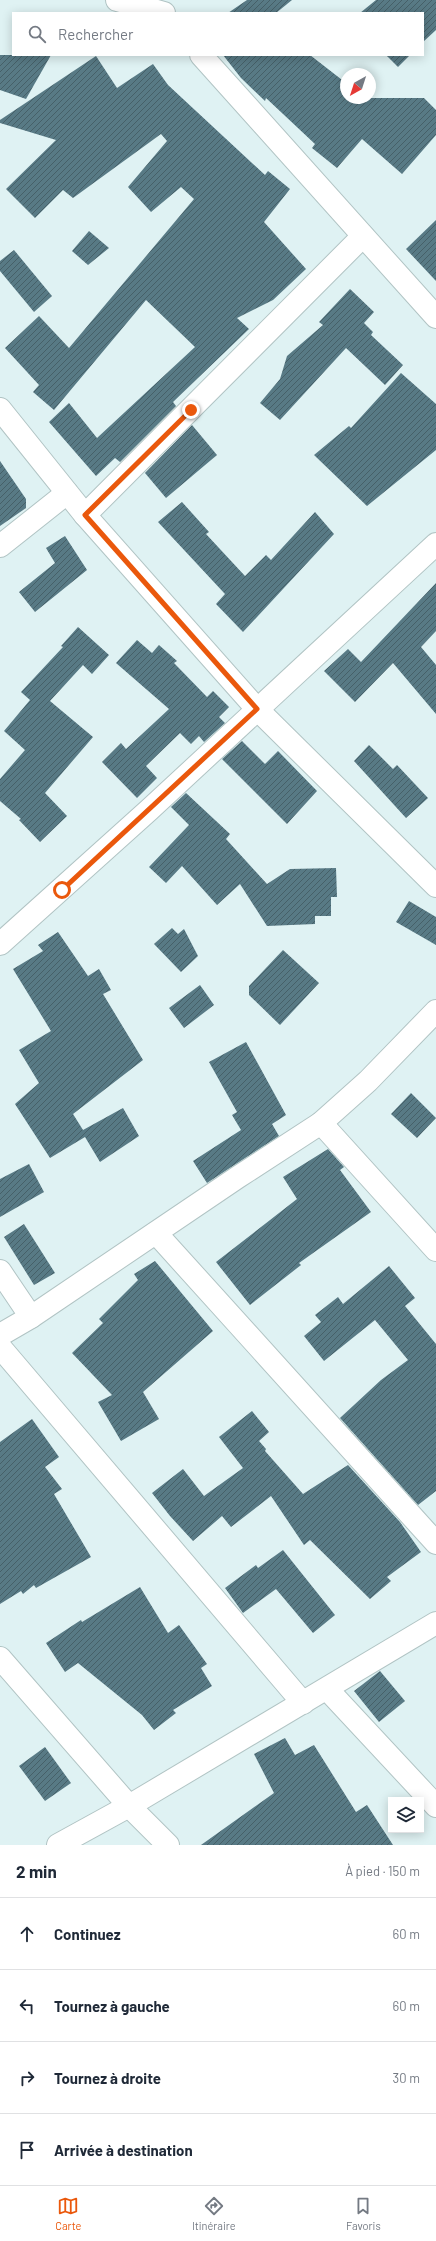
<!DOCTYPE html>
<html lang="fr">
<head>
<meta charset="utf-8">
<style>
	:root { --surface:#fff; --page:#f2f2f3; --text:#1f2937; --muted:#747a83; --line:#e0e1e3; --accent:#ea580c }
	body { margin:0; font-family:Barlow,sans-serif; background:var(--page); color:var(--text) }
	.controls { position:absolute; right:12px; bottom:12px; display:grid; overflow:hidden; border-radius:0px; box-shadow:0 2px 10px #0003 }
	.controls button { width:36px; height:36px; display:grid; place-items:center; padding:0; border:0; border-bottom:1px solid var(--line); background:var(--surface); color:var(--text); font:20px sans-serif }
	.compass { position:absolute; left:340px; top:68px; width:36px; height:36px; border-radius:50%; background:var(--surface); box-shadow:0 2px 10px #0003; rotate:219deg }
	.stop { position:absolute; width:12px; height:12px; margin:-9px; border:3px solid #ea580c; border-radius:50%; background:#fff }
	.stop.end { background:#ea580c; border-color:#fff; box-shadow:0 1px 4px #0008 }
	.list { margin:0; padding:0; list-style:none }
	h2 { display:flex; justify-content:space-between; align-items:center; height:52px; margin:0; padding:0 16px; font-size:17px }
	h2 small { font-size:13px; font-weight:400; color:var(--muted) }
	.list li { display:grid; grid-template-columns:26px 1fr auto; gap:12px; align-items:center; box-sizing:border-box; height:72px; padding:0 16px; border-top:1px solid var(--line) }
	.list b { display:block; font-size:15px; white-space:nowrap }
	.list em { font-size:13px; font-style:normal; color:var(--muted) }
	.icon { flex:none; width:22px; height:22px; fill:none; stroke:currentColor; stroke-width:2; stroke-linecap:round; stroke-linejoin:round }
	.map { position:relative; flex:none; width:436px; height:1845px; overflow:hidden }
	.search { position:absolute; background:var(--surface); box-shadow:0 2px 10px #0003; left:12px; right:12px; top:12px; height:44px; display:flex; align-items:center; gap:10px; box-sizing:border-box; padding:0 14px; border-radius:0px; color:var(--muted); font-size:15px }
	.sheet { height:340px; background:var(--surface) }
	nav { display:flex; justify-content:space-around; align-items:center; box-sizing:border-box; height:56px; border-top:1px solid var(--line); background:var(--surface); font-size:11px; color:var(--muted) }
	nav a { display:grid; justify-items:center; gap:2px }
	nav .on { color:var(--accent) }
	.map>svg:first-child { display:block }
</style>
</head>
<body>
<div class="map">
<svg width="436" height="1845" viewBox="0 0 436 1845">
	<defs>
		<pattern id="building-hatch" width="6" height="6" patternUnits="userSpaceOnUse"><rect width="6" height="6" fill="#587a85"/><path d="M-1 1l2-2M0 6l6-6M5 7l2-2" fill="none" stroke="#466068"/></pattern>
	</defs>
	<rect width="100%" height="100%" fill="#dff2f3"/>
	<g fill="url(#building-hatch)">
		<path d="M247 0H292L276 13H228Z"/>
		<path d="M376 0H436V30L423 42V13H360Z"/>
		<path d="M0 55H51L26 99 0 90Z"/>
		<path d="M223 55H310L346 83V98H424L436 110V135L402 174 362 139 337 168 312 148 315 144 266 98 265 101 241 78Z"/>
		<path d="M386 55H410L398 67Z"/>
		<path d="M96 56 117 88 153 64 168 85 265 175 268 171 290 189 264 222 306 269 273 300 237 318 249 329 173 402 176 406 120 462 115 458 96 476 49 422 69 403 97 438 195 347 146 300 54 410 33 392 39 385 5 348 39 316 69 348 194 199 181 187 151 212 128 187 167 141 161 134 73 198 63 190 35 218 6 189 56 140 0 123V120Z"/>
		<path d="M436 220V281L406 249Z"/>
		<path d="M89 231 109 248 88 265 72 251Z"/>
		<path d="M14 250 52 296 34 312 0 271V261Z"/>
		<path d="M350 289 374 312 364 323 373 332 371 335 403 365 385 385 346 348 280 420 260 403 280 379 287 356 323 325 319 322Z"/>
		<path d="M401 373 436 404V450L367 506 314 455 349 426 351 428Z"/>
		<path d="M192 425 217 455 166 498 145 473Z"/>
		<path d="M0 461 26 499V508L0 526Z"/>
		<path d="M182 502 209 532 206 534 245 576 266 555 271 560 315 512 334 534 243 632 216 604 225 594 158 522Z"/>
		<path d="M65 536 87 570 35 612 19 592 55 563 46 548Z"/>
		<path d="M436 583V631L421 647 436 665V714L393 663 355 702 324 671 348 649 361 662Z"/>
		<path d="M78 627 109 655 92 674 83 665 50 701 93 737 45 793 67 816 40 842 19 820 21 819 0 801V779L25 750 4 731 30 700 21 692 63 647 61 646Z"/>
		<path d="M137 640 152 653 159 645 177 661 174 663 207 697 213 691 229 707 219 717 225 723 204 742 199 736 191 744 180 733 146 766 157 778 137 798 102 762 121 743 126 749 169 709 116 663Z"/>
		<path d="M242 741 265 764 278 751 317 791 287 824 222 759Z"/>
		<path d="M369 745 393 769 397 765 428 798 406 818 354 761Z"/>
		<path d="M186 793 230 834 226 839 267 884 290 869 336 868 337 897H331V916H315V924L267 926 240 884 217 905 182 866 166 883 149 867 189 825 171 807Z"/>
		<path d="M409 901 436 917V945L396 922Z"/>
		<path d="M172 928 178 934 184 929 198 956 181 972 154 944Z"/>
		<path d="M58 932 88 976 99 969 111 990 103 994 143 1060 73 1114 83 1130 123 1108 139 1136 100 1162 85 1137 50 1158 15 1104 39 1083 19 1050 51 1031 13 969 43 951 38 945Z"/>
		<path d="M283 950 319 983 280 1025 249 995V986Z"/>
		<path d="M200 985 214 1005 184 1028 169 1008Z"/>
		<path d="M246 1042 286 1115 272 1124 279 1136 207 1183 193 1161 241 1130 232 1115 237 1112 209 1062Z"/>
		<path d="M411 1093 436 1118 417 1138 391 1114Z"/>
		<path d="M328 1149 344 1167 340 1170 371 1212 299 1263 301 1265 250 1305 216 1262 297 1199 283 1177Z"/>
		<path d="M29 1164 44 1192 0 1217V1179Z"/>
		<path d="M24 1224 55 1273 34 1285 4 1237Z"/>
		<path d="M155 1261 213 1331 143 1392 159 1419 121 1441 98 1402 112 1395 72 1353 103 1323 99 1319 138 1280 134 1274Z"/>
		<path d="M389 1266 415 1298 405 1306 436 1344V1491L418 1505 340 1418 381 1380 408 1360 375 1320 324 1361 304 1336 321 1322 315 1315 338 1297 343 1304Z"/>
		<path d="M252 1411 269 1432 259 1441 266 1449 265 1451 303 1494 348 1465 400 1522 421 1552 387 1577 391 1581 370 1599 310 1540 304 1545 271 1496 231 1527 222 1516 193 1541 170 1516 152 1493 183 1469 204 1496 243 1468 219 1437Z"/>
		<path d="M32 1419 59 1457 45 1467 62 1489 54 1494 91 1557 36 1588 34 1585 23 1594 21 1591 0 1604V1442Z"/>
		<path d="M283 1550 335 1615 313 1633 276 1589 243 1613 225 1588 256 1565 258 1568Z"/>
		<path d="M140 1587 168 1633 179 1625 207 1664 201 1668 212 1686 173 1710 176 1713 154 1730 142 1715 78 1663 65 1672 46 1643 81 1620 82 1622Z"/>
		<path d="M380 1671 405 1701 379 1722 354 1691Z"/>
		<path d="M285 1738 295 1755 314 1745 356 1812 367 1805 393 1845H201L274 1793 254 1754Z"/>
		<path d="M45 1747 71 1783 45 1801 19 1766Z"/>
	</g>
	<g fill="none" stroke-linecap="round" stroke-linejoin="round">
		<g stroke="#b1c4c4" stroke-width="24">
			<g id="street">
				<path d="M117 0 164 13"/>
				<path d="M201 55 436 317"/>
				<path d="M0 409 85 515 257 709 436 886"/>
				<path d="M85 515 363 236"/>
				<path d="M0 546 67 493"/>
				<path d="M0 944 149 810 436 544"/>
				<path d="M321 1123 436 1250"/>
				<path d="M156 1233 436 1543"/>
				<path d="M0 1271 31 1317"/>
				<path d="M0 1335 31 1317 238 1177 321 1123 368 1081 436 1011"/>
				<path d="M0 1347 303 1703"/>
				<path d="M0 1658 129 1806 168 1845"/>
				<path d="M327 1689 436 1806"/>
				<path d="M58 1845 129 1806 436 1623"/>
			</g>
		</g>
		<use href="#street" stroke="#fff" stroke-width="22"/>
	</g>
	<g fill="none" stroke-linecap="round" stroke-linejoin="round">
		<path stroke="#ea580c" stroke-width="5" d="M62 890 257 709 85 515 191 410"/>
	</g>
</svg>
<div class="controls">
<button><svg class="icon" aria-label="layers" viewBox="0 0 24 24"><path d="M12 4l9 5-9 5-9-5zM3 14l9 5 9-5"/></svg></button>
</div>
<svg class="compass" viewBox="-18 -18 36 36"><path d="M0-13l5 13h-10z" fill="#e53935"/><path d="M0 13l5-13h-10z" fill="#747a83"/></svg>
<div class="stop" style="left:62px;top:890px"></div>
<div class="stop end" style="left:191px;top:410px"></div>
<div class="search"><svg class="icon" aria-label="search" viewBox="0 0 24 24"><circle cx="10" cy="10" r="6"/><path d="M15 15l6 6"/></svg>Rechercher</div>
</div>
<section class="sheet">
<h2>2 min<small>À pied · 150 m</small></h2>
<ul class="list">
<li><svg class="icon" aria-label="ahead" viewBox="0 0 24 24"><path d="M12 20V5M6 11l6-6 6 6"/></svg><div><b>Continuez</b></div><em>60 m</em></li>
<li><svg class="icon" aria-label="left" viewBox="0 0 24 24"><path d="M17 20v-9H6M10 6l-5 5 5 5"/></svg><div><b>Tournez à gauche</b></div><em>60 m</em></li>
<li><svg class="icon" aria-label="right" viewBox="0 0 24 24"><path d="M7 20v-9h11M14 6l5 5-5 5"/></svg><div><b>Tournez à droite</b></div><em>30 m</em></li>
<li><svg class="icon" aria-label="arrive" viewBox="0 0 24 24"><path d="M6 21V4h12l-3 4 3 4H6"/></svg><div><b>Arrivée à destination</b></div></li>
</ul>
</section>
<nav>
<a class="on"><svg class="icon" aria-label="map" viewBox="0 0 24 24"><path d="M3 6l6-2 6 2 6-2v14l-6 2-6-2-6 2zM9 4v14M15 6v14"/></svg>Carte</a>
<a><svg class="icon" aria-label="directions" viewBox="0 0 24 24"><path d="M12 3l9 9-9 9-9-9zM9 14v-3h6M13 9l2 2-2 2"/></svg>Itinéraire</a>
<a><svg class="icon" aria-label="saved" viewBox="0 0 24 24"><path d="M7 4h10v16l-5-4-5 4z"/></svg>Favoris</a>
</nav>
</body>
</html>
